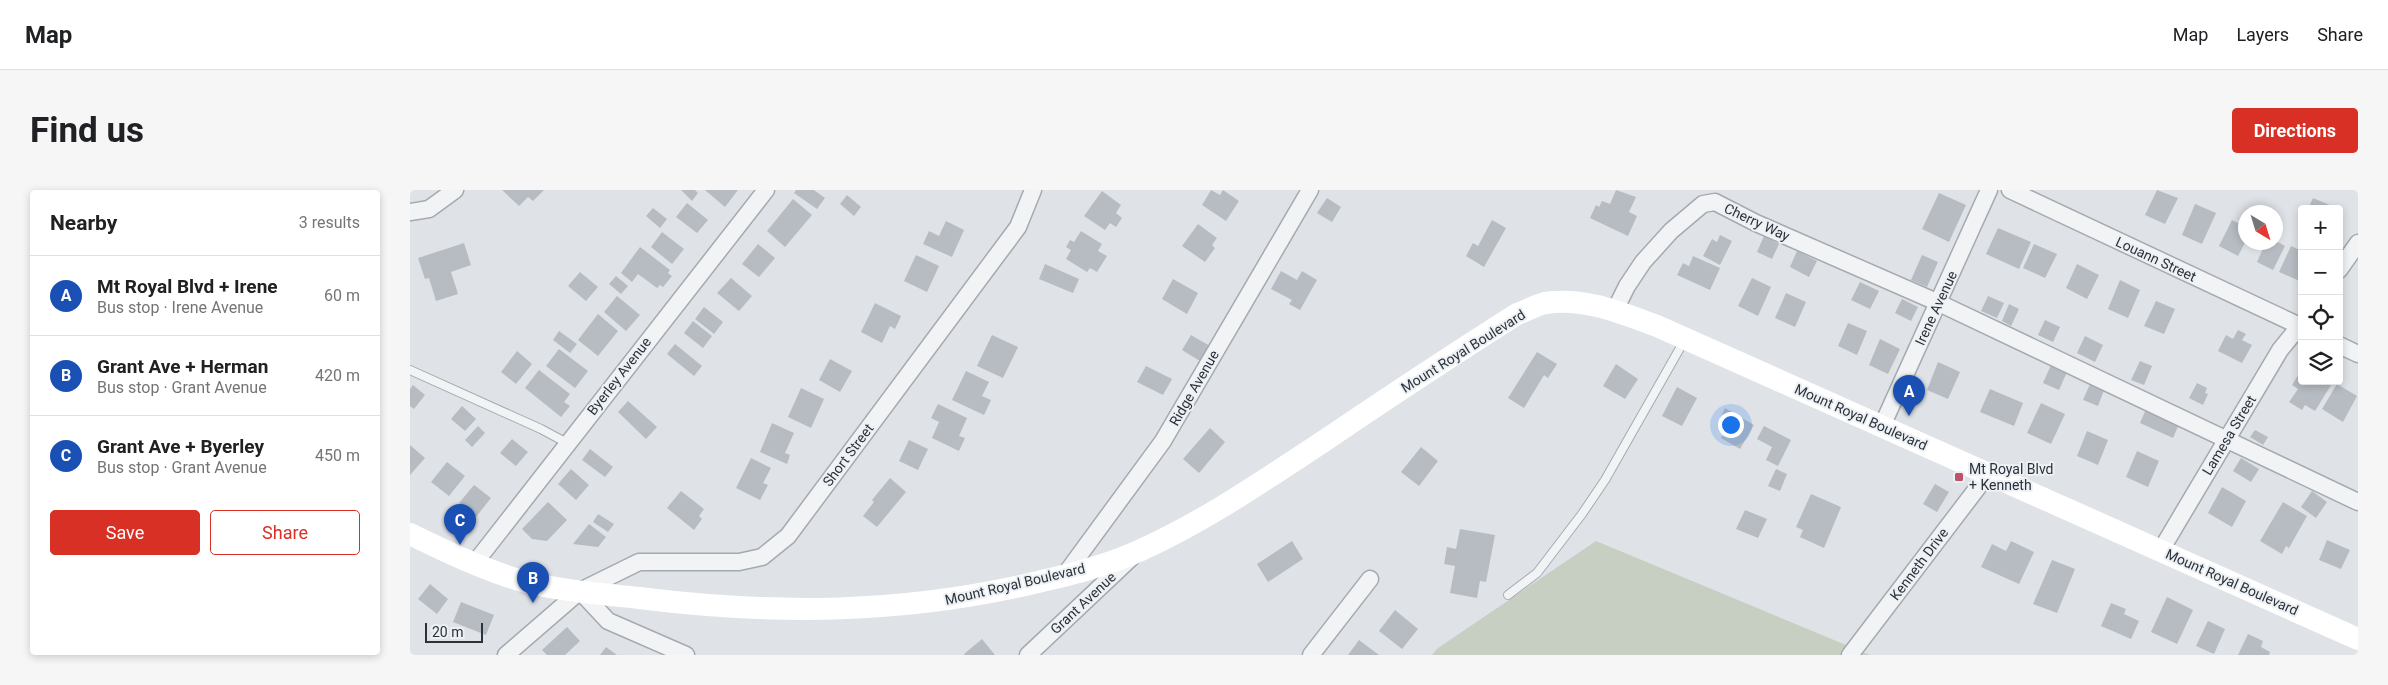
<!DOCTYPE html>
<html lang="en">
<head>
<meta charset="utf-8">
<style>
	:root { --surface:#fff; --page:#f6f6f6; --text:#202124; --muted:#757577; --line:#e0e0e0; --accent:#d93025 }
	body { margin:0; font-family:Roboto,sans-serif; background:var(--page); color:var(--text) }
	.controls { position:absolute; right:15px; top:15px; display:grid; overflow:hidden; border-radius:5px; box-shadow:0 2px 8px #0003 }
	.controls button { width:45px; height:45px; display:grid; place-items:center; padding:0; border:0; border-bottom:1px solid var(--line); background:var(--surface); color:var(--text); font:25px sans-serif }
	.compass { position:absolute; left:1828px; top:15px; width:45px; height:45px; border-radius:50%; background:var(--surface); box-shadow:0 2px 8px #0003; rotate:142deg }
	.scale { position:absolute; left:15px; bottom:12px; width:58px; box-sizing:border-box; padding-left:5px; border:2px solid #2a323c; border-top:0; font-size:14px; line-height:18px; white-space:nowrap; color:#2a323c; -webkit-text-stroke:4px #eef1f4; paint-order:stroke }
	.you { position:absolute; left:1320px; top:234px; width:18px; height:18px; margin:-12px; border:4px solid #fff; border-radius:50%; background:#1a73e8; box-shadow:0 0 0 8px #1a73e833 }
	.badge { display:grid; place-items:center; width:32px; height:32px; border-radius:50%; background:var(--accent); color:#fff; font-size:16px; font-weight:700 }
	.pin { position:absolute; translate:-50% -41px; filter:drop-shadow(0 1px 2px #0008) }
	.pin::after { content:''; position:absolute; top:26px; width:18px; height:15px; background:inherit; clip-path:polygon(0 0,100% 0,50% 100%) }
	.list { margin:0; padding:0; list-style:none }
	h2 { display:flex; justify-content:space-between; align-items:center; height:65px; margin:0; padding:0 20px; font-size:21px }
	h2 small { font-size:16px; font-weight:400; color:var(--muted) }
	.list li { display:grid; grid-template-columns:32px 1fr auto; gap:15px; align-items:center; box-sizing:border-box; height:80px; padding:0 20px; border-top:1px solid var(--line) }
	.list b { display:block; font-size:19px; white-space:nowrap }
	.list p { margin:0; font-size:16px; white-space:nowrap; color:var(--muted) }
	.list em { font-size:16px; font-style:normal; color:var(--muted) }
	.actions { display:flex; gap:10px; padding:15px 20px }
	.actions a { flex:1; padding:11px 0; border:1px solid var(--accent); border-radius:5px; text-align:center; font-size:18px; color:var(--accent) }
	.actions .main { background:var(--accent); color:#fff }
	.icon { flex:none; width:28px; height:28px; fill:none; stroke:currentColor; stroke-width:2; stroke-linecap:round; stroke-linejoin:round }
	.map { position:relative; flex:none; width:1948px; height:465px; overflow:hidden; border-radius:5px }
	header { display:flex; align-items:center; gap:30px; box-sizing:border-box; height:70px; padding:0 25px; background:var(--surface); border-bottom:1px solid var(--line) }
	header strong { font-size:24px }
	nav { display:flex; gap:28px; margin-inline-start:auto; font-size:18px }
	.intro { display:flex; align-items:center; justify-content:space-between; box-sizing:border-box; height:120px; padding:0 30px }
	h1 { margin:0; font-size:35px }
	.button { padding:12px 22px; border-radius:5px; background:var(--accent); color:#fff; font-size:18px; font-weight:700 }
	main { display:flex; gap:30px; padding:0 30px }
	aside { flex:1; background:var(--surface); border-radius:5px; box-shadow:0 2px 8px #0003 }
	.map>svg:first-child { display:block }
</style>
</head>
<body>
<header>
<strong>Map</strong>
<nav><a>Map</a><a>Layers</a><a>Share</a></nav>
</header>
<div class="intro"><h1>Find us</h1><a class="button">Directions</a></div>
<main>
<aside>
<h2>Nearby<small>3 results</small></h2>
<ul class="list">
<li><span class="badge" style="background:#1a4fb4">A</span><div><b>Mt Royal Blvd + Irene</b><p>Bus stop · Irene Avenue</p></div><em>60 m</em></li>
<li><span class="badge" style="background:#1a4fb4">B</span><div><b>Grant Ave + Herman</b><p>Bus stop · Grant Avenue</p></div><em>420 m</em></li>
<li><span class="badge" style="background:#1a4fb4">C</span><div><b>Grant Ave + Byerley</b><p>Bus stop · Grant Avenue</p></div><em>450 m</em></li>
</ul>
<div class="actions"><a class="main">Save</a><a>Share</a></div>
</aside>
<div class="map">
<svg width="1948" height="465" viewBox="0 0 1948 465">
	<rect width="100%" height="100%" fill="#dfe3e7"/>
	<path fill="#c6cfc1" d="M1186 351 1460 465H1022L1028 458Z"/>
	<g fill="#b7bcc3">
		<path d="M92 0H134L123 11 118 7 109 16Z"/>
		<path d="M271 0H285L288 3 282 11Z"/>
		<path d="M295 0H328L315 17Z"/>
		<path d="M386 0H404L415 8 407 19 384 3Z"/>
		<path d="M801 0 810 5 813 0 829 11 816 31 792 15Z"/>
		<path d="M1206 0 1226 7 1219 22 1227 26 1218 46 1180 28 1186 15 1189 17 1192 11 1200 14Z"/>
		<path d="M1747 0 1768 8 1755 34 1735 25Z"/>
		<path d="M692 1 711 15 706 23 712 28 706 37 700 33 695 40 674 26Z"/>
		<path d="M1529 3 1556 15 1539 52 1512 39Z"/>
		<path d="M437 5 451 17 444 26 430 14Z"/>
		<path d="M917 8 931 17 922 32 907 23Z"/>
		<path d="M1903 8 1922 16 1920 19H1898Z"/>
		<path d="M383 9 402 25 375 57 357 41Z"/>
		<path d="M277 13 298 30 287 43 266 27Z"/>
		<path d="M1785 14 1806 23 1792 54 1772 45Z"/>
		<path d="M243 18 257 29 250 38 236 26Z"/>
		<path d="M1082 30 1096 38 1074 77 1056 66 1063 53 1068 56Z"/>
		<path d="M1822 30 1836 37V51L1828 66 1809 56Z"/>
		<path d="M536 31 554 40 542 67 513 54 519 41 529 46Z"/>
		<path d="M788 34 807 48 802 55 805 58 795 72 772 56Z"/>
		<path d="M1588 38 1621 52 1609 79 1576 64Z"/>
		<path d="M671 41 692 54 688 61 697 66 687 82 680 78 677 82 656 69 661 60 656 57 660 50 664 52Z"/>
		<path d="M252 42 274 59 262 74 241 57Z"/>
		<path d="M1310 45 1322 51 1310 75 1293 66 1302 49 1307 52Z"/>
		<path d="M1354 46 1369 54 1362 69 1347 62Z"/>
		<path d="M1866 51 1875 56 1863 80 1847 72 1856 52Z"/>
		<path d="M54 53 61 75 41 82 48 104 26 111 19 88 15 89 8 68Z"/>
		<path d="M348 54 365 68 349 87 332 74Z"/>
		<path d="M1624 54 1647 64 1635 88 1613 78Z"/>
		<path d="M1881 56 1892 61V92L1869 82Z"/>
		<path d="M230 57 260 80 258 83 262 86 253 97 250 95 247 98 228 84 222 92 211 83Z"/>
		<path d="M1387 61 1407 71 1399 87 1380 77Z"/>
		<path d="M506 65 529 76 517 102 494 91Z"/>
		<path d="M1512 65 1528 72 1517 97 1501 90Z"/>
		<path d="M1283 66 1310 78 1300 100 1267 85 1273 73 1279 76Z"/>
		<path d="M635 74 669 89 663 103 629 89Z"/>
		<path d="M1667 74 1689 85 1677 109 1656 98Z"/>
		<path d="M871 81 887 90 892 81 907 90 890 120 879 114 882 110 861 99Z"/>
		<path d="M170 82 188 97 176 111 158 96Z"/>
		<path d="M206 86 218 96 211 104 199 94Z"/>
		<path d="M321 88 342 106 329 121 307 103Z"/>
		<path d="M1342 88 1361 97 1348 126 1328 116Z"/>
		<path d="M763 89 788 103 777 124 752 109Z"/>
		<path d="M1710 90 1730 100 1718 128 1698 119Z"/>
		<path d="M1450 92 1469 101 1460 119 1441 110Z"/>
		<path d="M1376 103 1396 112 1385 137 1365 128Z"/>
		<path d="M207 106 230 125 216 141 194 122Z"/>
		<path d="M1578 106 1594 113 1587 128 1571 121Z"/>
		<path d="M1492 109 1508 117 1501 131 1485 123Z"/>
		<path d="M1746 111 1765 119 1754 144 1734 136Z"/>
		<path d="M465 113 491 126 485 139 480 136 472 153 451 142Z"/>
		<path d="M1599 114 1609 119 1601 136 1592 131Z"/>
		<path d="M294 117 313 132 304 144 285 129Z"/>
		<path d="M188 124 208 141 188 166 168 150Z"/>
		<path d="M1635 130 1650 137 1643 152 1628 145Z"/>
		<path d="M283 131 302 146 293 158 274 143Z"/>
		<path d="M1438 133 1457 141 1447 165 1428 156Z"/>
		<path d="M1828 140 1836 144 1832 150 1842 155 1832 173 1808 161 1816 145 1823 149Z"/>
		<path d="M149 141 167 154 160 163 143 150Z"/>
		<path d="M582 145 608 157 593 188 567 176Z"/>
		<path d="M781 145 800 156 790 171 772 160Z"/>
		<path d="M1675 146 1693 155 1685 172 1667 163Z"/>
		<path d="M1470 149 1490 159 1478 184 1459 175Z"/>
		<path d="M265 154 292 176 284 186 257 164Z"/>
		<path d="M149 159 178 181 165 198 136 176Z"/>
		<path d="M107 161 122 174 106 194 91 182Z"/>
		<path d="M1127 162 1147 174 1138 188 1134 185 1114 218 1098 208Z"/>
		<path d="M420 169 442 181 430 202 409 190Z"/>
		<path d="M1730 171 1742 176 1734 195 1721 190Z"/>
		<path d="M1528 172 1550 182 1538 209 1517 200Z"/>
		<path d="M1206 174 1228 189 1215 209 1193 196Z"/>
		<path d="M1641 175 1657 182 1649 200 1633 193Z"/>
		<path d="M736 176 762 189 753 205 727 192Z"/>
		<path d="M129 180 160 204 154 212 160 216 151 227 115 198Z"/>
		<path d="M556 181 579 192 572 206 581 210 574 225 542 210Z"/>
		<path d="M1890 182 1892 191 1923 192 1905 221 1895 215 1892 220 1879 212 1888 199 1882 195Z"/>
		<path d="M1787 193 1797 198 1795 203 1798 204 1793 215 1779 208Z"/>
		<path d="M1680 194 1694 200 1688 216 1673 210Z"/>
		<path d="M1927 194 1947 206 1933 232 1912 219Z"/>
		<path d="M3 195 15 205 4 219 0 216V199Z"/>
		<path d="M1267 197 1287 208 1272 236 1252 226Z"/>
		<path d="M391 198 414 209 401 238 378 227Z"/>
		<path d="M1580 199 1613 213 1604 236 1570 222Z"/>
		<path d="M218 211 247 237 236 249 208 222Z"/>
		<path d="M1631 213 1655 224 1641 254 1617 243Z"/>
		<path d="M528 214 557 228 549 246 555 248 549 261 522 248 529 232 521 228Z"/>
		<path d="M52 216 66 229 55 241 41 229Z"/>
		<path d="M1737 217 1770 232 1763 248 1730 233Z"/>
		<path d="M1315 218 1344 235 1330 259 1311 248 1318 236 1309 231Z"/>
		<path d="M362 233 384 243 375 263 380 265 377 274 350 262Z"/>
		<path d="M68 236 75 243 62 257 55 250Z"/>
		<path d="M1354 236 1381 250 1368 276 1356 270 1362 257 1347 249Z"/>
		<path d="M800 238 815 252 789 283 773 269Z"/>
		<path d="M1845 240 1858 247 1853 255 1840 247Z"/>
		<path d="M1677 241 1698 250 1688 275 1667 266Z"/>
		<path d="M102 249 118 262 106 276 90 263Z"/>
		<path d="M499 250 518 259 508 280 489 271Z"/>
		<path d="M0 255 15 268 0 285Z"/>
		<path d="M1011 257 1028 271 1009 296 991 282Z"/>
		<path d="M180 259 203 277 195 287 172 270Z"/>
		<path d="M1727 261 1749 271 1738 297 1716 287Z"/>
		<path d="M341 268 361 278 353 293 358 295 350 310 326 298Z"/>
		<path d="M1831 268 1849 279 1841 292 1823 281Z"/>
		<path d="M37 272 55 286 39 306 21 292Z"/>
		<path d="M161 279 179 295 166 310 148 294Z"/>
		<path d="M1366 279 1377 284 1370 301 1358 296Z"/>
		<path d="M480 288 496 302 467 337 453 326 464 312 462 310Z"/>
		<path d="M1525 294 1539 302 1527 322 1513 314Z"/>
		<path d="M64 295 81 308 66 327 49 313Z"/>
		<path d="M1812 297 1836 311 1822 337 1798 323Z"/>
		<path d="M271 301 294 319 289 326 292 329 284 340 257 318Z"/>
		<path d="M1902 301 1917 312 1906 328 1891 317Z"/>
		<path d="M1401 304 1431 317 1414 358 1390 347 1393 340 1386 337Z"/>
		<path d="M138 312 157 330 137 351 122 349 112 339Z"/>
		<path d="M1873 312 1897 326 1879 358 1876 356 1872 364 1850 351Z"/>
		<path d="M1335 320 1357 329 1348 348 1326 339Z"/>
		<path d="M188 324 204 334 198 342 183 332Z"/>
		<path d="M179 334 196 347 188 357 163 354Z"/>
		<path d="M1050 339 1085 345 1076 392 1070 391 1067 408 1040 403 1045 376 1034 374 1037 357 1046 359Z"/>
		<path d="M1917 350 1940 360 1931 379 1909 370Z"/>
		<path d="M882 351 893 369 858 392 847 374Z"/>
		<path d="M1601 351 1624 362 1609 394 1571 377 1582 354 1596 361Z"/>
		<path d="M1642 370 1665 379 1647 423 1623 414Z"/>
		<path d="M20 394 38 409 27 424 8 409Z"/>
		<path d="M1757 407 1783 420 1767 454 1741 442Z"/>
		<path d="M51 412 84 425 76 445 43 432Z"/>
		<path d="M1701 413 1716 419 1714 424 1729 431 1721 449 1691 436Z"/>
		<path d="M985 420 1008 439 992 459 969 441Z"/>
		<path d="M1798 431 1815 439 1804 464 1786 456Z"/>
		<path d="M157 437 170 451 155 465H137L132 460Z"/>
		<path d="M1838 444 1853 451 1851 457 1860 462 1859 465H1828Z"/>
		<path d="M572 449 585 465H555L554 464Z"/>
		<path d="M949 450 969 465H938Z"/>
		<path d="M196 457 207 465H190Z"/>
	</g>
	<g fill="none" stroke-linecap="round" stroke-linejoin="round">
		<g stroke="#a5aab0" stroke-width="10">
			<g id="service">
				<path d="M0 180 131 239 157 253"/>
				<path d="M1098 405 1127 383 1172 324 1195 290 1274 151"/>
			</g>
		</g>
		<g stroke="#a5aab0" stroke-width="19">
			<g id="minor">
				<path d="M1600 0 1892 137"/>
				<path d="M0 22 19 19 45 0"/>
				<path d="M1929 80 1948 53"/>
				<path d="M1205 120 1217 96 1233 72 1261 41 1293 14 1305 12 1346 33 1529 113 1948 312"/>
				<path d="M1929 155 1948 164"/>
				<path d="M1472 236 1579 0"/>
				<path d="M1751 360 1870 160 1892 133"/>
				<path d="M64 374 356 0"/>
				<path d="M654 386 753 251 900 0"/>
				<path d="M170 401 198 431 276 465"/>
				<path d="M96 465 170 401 229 372H329L352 367 378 346 608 37 623 0"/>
				<path d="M618 465 722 367"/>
				<path d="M901 465 960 389"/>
				<path d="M1440 465 1578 284"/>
			</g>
		</g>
		<use href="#service" stroke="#f1f3f5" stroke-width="8"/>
		<use href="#minor" stroke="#f1f3f5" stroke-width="16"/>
		<path stroke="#fff" stroke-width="22" d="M0 344C37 362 76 381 116 392 153 401 192 404 229 408 366 425 494 424 628 392 662 384 699 375 731 360 795 331 853 291 911 253 976 209 1041 166 1107 124 1116 121 1126 115 1135 113 1175 107 1211 123 1247 136L1948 449"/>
	</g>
	<rect fill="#be526b" stroke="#eef1f4" stroke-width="2" x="1544" y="282" width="10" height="10" rx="2.5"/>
	<g text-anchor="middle" stroke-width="4" stroke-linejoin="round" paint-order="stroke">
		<g font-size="14" fill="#2a323c" stroke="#eef1f4">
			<text transform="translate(1347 32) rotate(25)" y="5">Cherry Way</text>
			<text transform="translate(1746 69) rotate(25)" y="5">Louann Street</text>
			<text transform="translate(1526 118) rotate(-65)" y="5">Irene Avenue</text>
			<text transform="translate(1053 161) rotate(-32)" y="5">Mount Royal Boulevard</text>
			<text transform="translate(209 186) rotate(-52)" y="5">Byerley Avenue</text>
			<text transform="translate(784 198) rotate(-60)" y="5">Ridge Avenue</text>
			<text transform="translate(1451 227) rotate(24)" y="5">Mount Royal Boulevard</text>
			<text transform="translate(1819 245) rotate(-59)" y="5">Lamesa Street</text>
			<text transform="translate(438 265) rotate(-53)" y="5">Short Street</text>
			<text transform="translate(1509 374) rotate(-53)" y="5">Kenneth Drive</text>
			<text transform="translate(1822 392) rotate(24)" y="5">Mount Royal Boulevard</text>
			<text transform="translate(605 394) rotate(-13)" y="5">Mount Royal Boulevard</text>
			<text transform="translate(673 413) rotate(-43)" y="5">Grant Avenue</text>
		</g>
		<g font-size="14" fill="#2a323c" stroke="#eef1f4" text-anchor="start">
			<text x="1559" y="284">Mt Royal Blvd<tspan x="1559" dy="16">+ Kenneth</tspan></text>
		</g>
	</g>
</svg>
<div class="controls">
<button>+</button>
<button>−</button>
<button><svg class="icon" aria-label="locate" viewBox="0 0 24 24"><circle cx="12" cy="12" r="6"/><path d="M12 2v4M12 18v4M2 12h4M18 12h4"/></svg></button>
<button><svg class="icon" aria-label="layers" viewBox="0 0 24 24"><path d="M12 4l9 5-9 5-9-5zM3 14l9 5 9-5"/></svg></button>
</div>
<svg class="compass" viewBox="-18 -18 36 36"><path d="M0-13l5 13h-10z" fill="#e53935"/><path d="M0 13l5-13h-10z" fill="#757577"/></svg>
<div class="scale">20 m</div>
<div class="you"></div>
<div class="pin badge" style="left:1499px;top:226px;background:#1a4fb4">A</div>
<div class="pin badge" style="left:123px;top:413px;background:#1a4fb4">B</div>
<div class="pin badge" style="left:50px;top:355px;background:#1a4fb4">C</div>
</div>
</main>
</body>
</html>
